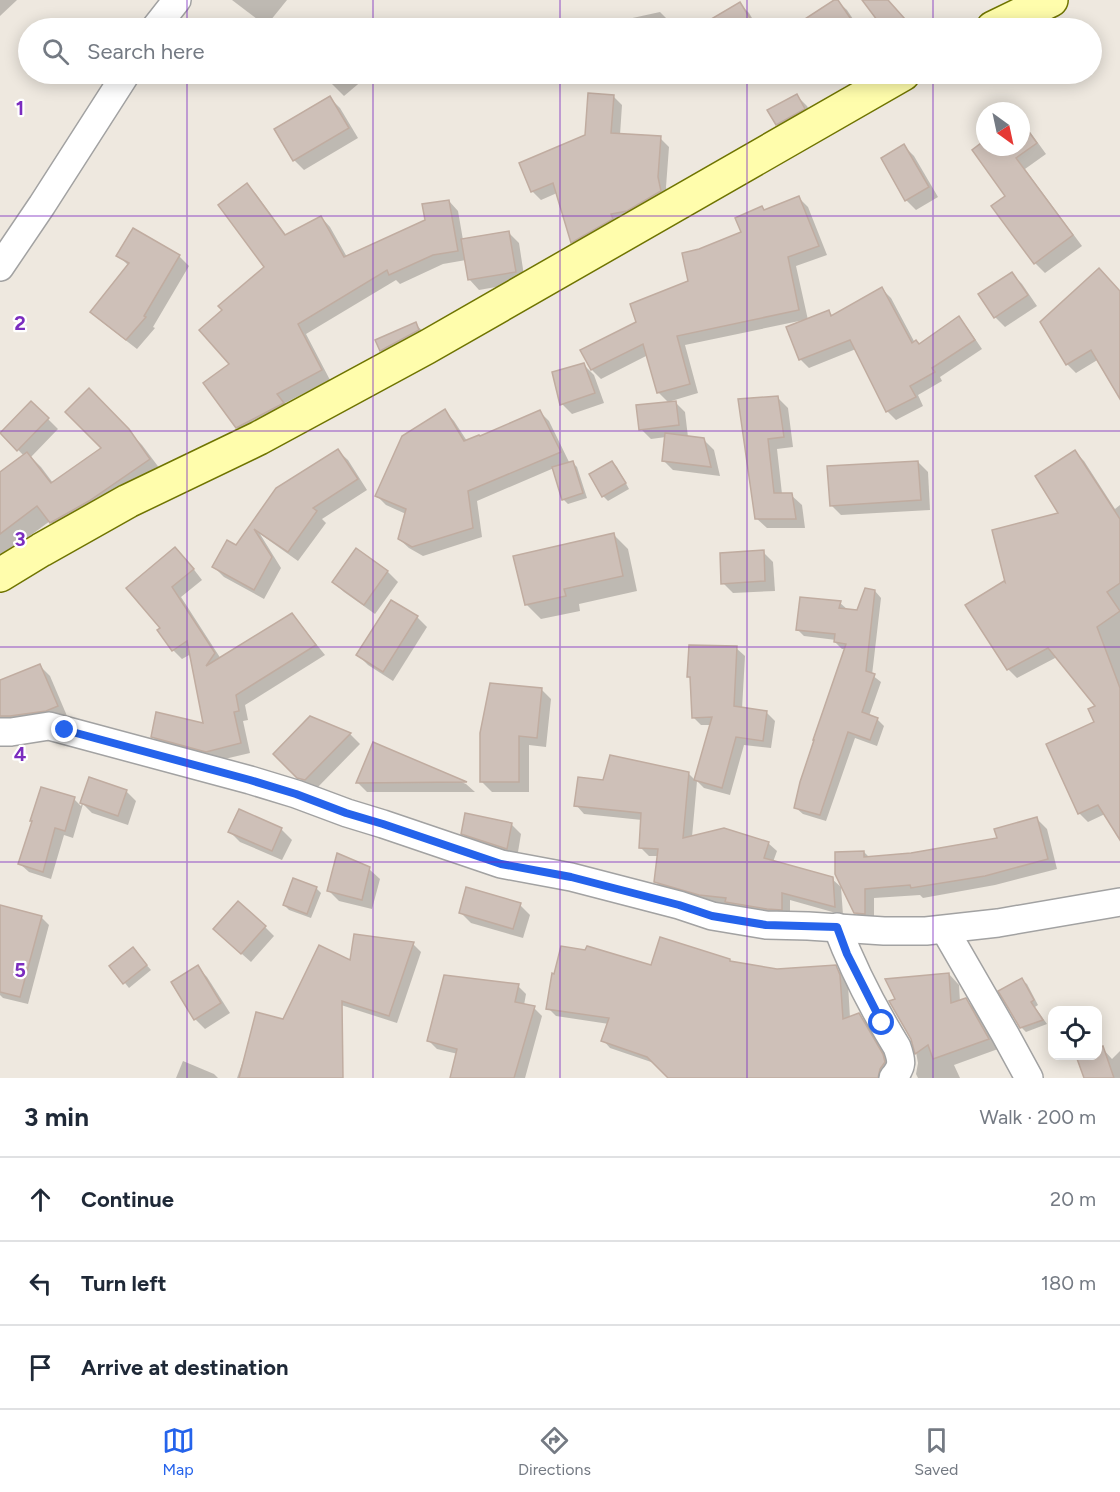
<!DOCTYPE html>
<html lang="en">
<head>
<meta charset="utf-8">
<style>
	:root { --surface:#fff; --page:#f2f2f3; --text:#1f2937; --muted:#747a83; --line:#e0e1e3; --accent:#2563eb }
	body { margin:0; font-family:Figtree,sans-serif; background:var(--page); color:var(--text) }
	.controls { position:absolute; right:18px; bottom:18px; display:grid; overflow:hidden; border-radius:12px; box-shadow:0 3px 15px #0003 }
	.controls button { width:54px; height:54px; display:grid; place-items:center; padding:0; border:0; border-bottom:2px solid var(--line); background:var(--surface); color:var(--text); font:30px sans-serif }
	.compass { position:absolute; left:976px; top:102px; width:54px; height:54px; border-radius:50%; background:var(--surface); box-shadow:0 3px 15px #0003; rotate:147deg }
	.stop { position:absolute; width:18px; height:18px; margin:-14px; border:4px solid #2563eb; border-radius:50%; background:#fff }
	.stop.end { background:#2563eb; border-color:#fff; box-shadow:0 2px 6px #0008 }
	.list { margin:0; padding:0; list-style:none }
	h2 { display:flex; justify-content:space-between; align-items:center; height:78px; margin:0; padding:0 24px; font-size:26px }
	h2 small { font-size:20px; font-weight:400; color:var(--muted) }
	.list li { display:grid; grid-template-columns:39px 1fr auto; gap:18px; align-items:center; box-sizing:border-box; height:84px; padding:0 24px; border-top:2px solid var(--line) }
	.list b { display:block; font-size:22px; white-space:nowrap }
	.list em { font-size:20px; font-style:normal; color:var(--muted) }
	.icon { flex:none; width:33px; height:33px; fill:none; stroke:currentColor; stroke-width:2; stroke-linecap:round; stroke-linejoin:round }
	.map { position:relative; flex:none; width:1120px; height:1078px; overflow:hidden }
	.search { position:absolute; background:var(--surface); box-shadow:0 3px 15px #0003; left:18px; right:18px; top:18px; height:66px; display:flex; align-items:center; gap:15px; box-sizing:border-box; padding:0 21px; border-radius:33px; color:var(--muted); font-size:22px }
	.sheet { height:330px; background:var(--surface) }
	nav { display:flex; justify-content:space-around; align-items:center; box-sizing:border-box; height:84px; border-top:2px solid var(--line); background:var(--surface); font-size:16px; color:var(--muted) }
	nav a { display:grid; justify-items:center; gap:3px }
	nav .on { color:var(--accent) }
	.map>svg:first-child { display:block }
</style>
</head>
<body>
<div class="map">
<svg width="1120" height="1078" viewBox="0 0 1120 1078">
	<rect width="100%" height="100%" fill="#eee8df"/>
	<g fill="#0003">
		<path d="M0 0H17L0 16Z"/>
		<path d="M232 0H287L266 26Z"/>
		<path d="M836 0 847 10 859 28H818L811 17Z"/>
		<path d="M740 4 749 13 758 28H699Z"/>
		<path d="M660 12 669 21 671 28H616L614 22Z"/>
		<path d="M322 74H370L344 96Z"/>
		<path d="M639 74H670L644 79Z"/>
		<path d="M613 96 622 105 620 135 660 138 669 147 666 187 669 200 581 251 572 242 557 193 541 200 532 191 586 136Z"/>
		<path d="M797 96 807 106 814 119 787 135 777 125Z"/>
		<path d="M330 98 340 108 358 138 304 170 294 160 276 130Z"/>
		<path d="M1021 122 1028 129 1046 154 1025 169 1082 246 1045 273 1035 263 1008 196 974 150 985 142V147H1021Z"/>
		<path d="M904 146 914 156 938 197 916 210 906 200 883 159Z"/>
		<path d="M246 185 256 194 287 236 321 217 330 227 347 257 426 221 449 201 458 211 463 240 509 233 519 243 525 282 479 290 469 279 466 260 443 264 400 284 396 280 306 334 330 380 285 403 292 413 247 437 237 427 224 311 266 267Z"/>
		<path d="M799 198 808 207 827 255 796 266 808 320 829 312 833 316 882 289 891 298 915 343 919 345 959 318 967 327 982 349 940 377 942 381 918 395 923 406 896 420 887 411 856 349 809 368 800 359 804 320 685 345 698 393 668 402 658 392 648 355 601 379 592 370 582 351 638 323 690 282 700 251 743 233 765 211Z"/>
		<path d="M118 255 179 256 189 266 153 327 155 328 137 349 102 322 92 312 128 265Z"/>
		<path d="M1012 274 1022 284 1037 306 1005 327 995 317 980 295Z"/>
		<path d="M1120 292V395L1099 359 1076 373 1067 364Z"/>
		<path d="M415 324 426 334 392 360 381 350Z"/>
		<path d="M584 365 594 375 604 403 572 414 562 404Z"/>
		<path d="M89 391 142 445 163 473 65 536 50 521 0 558V474L24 456 2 433 31 403 48 419 58 429 31 457 41 467 53 483 103 448Z"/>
		<path d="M778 398 788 408 793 447 777 449 782 494 791 495 802 505 805 528H767L756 518 740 401Z"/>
		<path d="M675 402 685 412 688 437 703 439 714 450 720 476 673 470 663 460 666 437 651 439 641 429Z"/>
		<path d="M445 411 454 421 467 441 480 438 540 412 549 421 570 464 573 463 577 467 587 498 568 504 563 499 554 468 477 501 482 537 423 556 409 548 399 539 406 514 386 505 377 496Z"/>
		<path d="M337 450 348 460 367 490 322 519 326 523 298 561 260 534 281 568 264 599 224 577 214 567 237 547 278 489Z"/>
		<path d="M1075 452 1084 461 1115 509 1120 505V838L1105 814 1088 822 1079 813 1096 722 1097 707 1057 657 1017 678 1008 669V584L1060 514Z"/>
		<path d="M612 462 617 467 629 489 608 501 603 496Z"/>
		<path d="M918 462 928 472 930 510 841 515 831 505Z"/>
		<path d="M613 534 628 549 637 591 579 604 580 611 541 619 526 604Z"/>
		<path d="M356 550 388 572 398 582 375 614 344 592 333 582Z"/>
		<path d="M763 552 773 562 775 591 733 593 723 583Z"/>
		<path d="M185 558 202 580 181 597 221 659 292 615 301 625 325 655 245 705 248 720 243 721 250 753 216 761 162 746 152 736 205 724 191 654 182 659 173 650 162 629 128 588Z"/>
		<path d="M875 591 881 598 872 675 881 682 869 716 877 719 884 726 877 746 855 738 826 821 803 814 796 808 846 649H842L835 642 836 640 804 636 798 630 840 603 847 609 858 612Z"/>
		<path d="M417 617 427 627 393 681 368 665 358 655Z"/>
		<path d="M736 648 745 656 742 709 767 713 775 721 771 748 744 745 730 795 704 788 697 781 692 837 768 843 777 851 773 862 832 879 841 887 843 915 790 900V917L735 910 730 905 709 903 664 890 656 882 659 856H649L640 847 642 820 584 814 576 805 604 782 688 773 696 781 711 725H701L693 717 692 679 688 676Z"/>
		<path d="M40 666 50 676 67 716 56 720 0 719V682Z"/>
		<path d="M541 689 551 699 546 747 529 745V792H492L482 782Z"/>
		<path d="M311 717 350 734 360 744 315 790 308 787 275 754Z"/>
		<path d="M374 744 466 784 475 792H367L357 782Z"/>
		<path d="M90 779 126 791 136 801 128 825 92 813 83 804 73 838 64 835 51 879 29 872 20 864 33 822 74 799 81 806Z"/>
		<path d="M239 811 281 829 292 840 282 860 240 842 230 832Z"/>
		<path d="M1037 819 1047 829 1057 869 995 885 923 898 920 895 874 898V923H865L855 912 864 852 870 858 911 855 998 840Z"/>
		<path d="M511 824 521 834 517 858 472 843 462 833Z"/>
		<path d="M369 869 380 879 372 909 339 901 329 891Z"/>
		<path d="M316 888 321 893 311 918 289 910 284 905Z"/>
		<path d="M520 905 530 915 523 938 471 923 461 913Z"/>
		<path d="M41 917 49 925 28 1004 3 998 0 995V923Z"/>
		<path d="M265 927 274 936 251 962 224 938Z"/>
		<path d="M413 944 421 952 397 1023 341 1005 333 997Z"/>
		<path d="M137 954 151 970 129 988 111 966Z"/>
		<path d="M729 960 732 963 777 971 835 967 843 975 848 984 850 1018 859 1015 867 1023 890 1063 888 1078H670L657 1064 610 1048 603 1040 609 1024 556 1016 548 1008 652 966Z"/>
		<path d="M197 967 207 977 230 1013 205 1029 195 1019Z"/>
		<path d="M949 974 959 985 960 1002 966 1000 976 1010 998 1049 954 1065 960 1078H918L916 1074 918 1063 915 1047Z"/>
		<path d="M1022 980 1027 984 1038 1005 1035 1007 1047 1024 1026 1032 1021 1027Z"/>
		<path d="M518 986 526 994 524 1005 534 1008 542 1016 525 1078H452L458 1054 437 1049 428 1040Z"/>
		<path d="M249 1044 295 1078H237Z"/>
		<path d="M1102 1048 1112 1059 1120 1051V1078H1085L1078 1057 1098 1056V1050Z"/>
		<path d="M183 1061 214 1074 218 1078H176Z"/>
	</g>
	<g fill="#cec0b8" stroke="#c0aca0" stroke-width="1.5">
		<path d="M834 0H838L857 28H791Z"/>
		<path d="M862 0H888L913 28H883Z"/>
		<path d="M740 2 756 28H696Z"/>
		<path d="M588 93 614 95 611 133 661 136 658 177 661 191 627 211 611 214 613 219 571 243 553 183 531 192 519 163 585 135Z"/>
		<path d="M797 94 805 109 776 125 767 110Z"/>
		<path d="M330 96 349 128 293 161 274 129Z"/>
		<path d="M1021 121 1037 143 1016 158 1073 235 1034 264 991 206 1005 196 972 150 985 140V147H1021Z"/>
		<path d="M904 144 929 187 905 201 881 158Z"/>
		<path d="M247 183 285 235 321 216 344 257 425 220 422 204 449 200 458 251 433 255 389 275 387 270 298 324 322 370 277 394 284 403 236 428 203 383 229 364 199 330 222 310 218 306 264 267 218 205Z"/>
		<path d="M799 196 819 246 788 257 799 310 677 336 690 384 657 393 643 344 591 370 580 350 636 322 630 304 688 281 682 253 699 249 741 232 735 218 762 206 764 210Z"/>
		<path d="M133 228 180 255 144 316 146 317 126 340 90 312 129 263 116 256Z"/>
		<path d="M509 231 516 272 468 280 461 239Z"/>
		<path d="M1099 268 1120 291V399L1091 350 1066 365 1040 322Z"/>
		<path d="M1012 272 1028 295 994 318 978 294Z"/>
		<path d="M882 287 912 343 916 340 919 344 959 316 975 340 932 368 935 372 910 386 916 397 886 412 850 340 799 360 786 327 829 310 831 316Z"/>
		<path d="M416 322 419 330 380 351 375 340Z"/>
		<path d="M584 363 595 393 560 405 552 372Z"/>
		<path d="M89 388 129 429 150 459 89 501 50 523 37 506 0 534V472L27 452 51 483 101 448 65 412Z"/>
		<path d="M778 396 784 437 768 439 774 493H792L796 519H755L738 399Z"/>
		<path d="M31 401 49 418 17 451 0 433Z"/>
		<path d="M676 401 679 425 639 430 636 405Z"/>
		<path d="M445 409 464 441 479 435 480 436 540 410 561 452 468 491 473 528 412 547 398 539 406 509 375 496 402 436Z"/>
		<path d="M665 433 704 438 711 467 662 461Z"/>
		<path d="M338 449 358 479 313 508 317 511 288 552 254 529 272 557 254 590 212 567 227 540 236 545 276 488Z"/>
		<path d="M1075 450 1120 519V583L1107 592 1120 611 1097 627 1120 688V840L1098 805 1078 814 1046 744 1094 722 1088 709 1095 706 1048 648 1007 670 965 605 1004 581 1005 582 992 530 1058 513 1035 476Z"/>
		<path d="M573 461 583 493 562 500 552 467Z"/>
		<path d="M612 461 626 483 602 497 589 474Z"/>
		<path d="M918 461 921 500 830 506 827 466Z"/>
		<path d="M614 533 623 576 564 589 566 596 525 605 513 556Z"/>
		<path d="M175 547 194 569 172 587 215 653 206 666 292 613 316 645 236 695 239 711 234 712 241 743 206 752 151 737 156 712 203 723 187 641 172 651 157 630 160 628 126 588Z"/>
		<path d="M356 548 388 571 364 605 332 582Z"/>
		<path d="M764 550 765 581 721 584 720 553Z"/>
		<path d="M865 588 875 590 866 671 875 674 862 712 878 718 870 740 848 732 820 815 794 808 800 782 814 740H813L846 644 834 642 835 634 796 630 800 597 841 601 839 608 857 610Z"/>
		<path d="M391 600 418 616 383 672 356 655Z"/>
		<path d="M689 645 737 646 734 706 767 711 763 741 736 737 722 788 694 780 712 717 692 718 690 677H687Z"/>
		<path d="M40 664 58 706 46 711 10 716H0V680Z"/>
		<path d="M490 683 542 688 537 738 519 736V782H480V733Z"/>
		<path d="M310 716 351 733 305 780 297 778 273 754Z"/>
		<path d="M373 742 467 782 356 783Z"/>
		<path d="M610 755 689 772 683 838 724 828 769 842 764 858 833 877 835 907 782 893V910L767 909 725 902 726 898 699 895 654 882 658 849 639 848 641 813 574 806 578 777 603 780Z"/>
		<path d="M89 777 127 790 118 816 80 803Z"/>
		<path d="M41 787 75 797 65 831 55 828 43 872 18 864 32 821H30Z"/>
		<path d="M239 809 282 828 272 851 228 832Z"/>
		<path d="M465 813 512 823 507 849 461 834Z"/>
		<path d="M1037 817 1048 859 985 876 911 888 910 885 865 889V914L854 913 835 874V852L864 851V857L911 853 997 838 994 829Z"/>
		<path d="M337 853 370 867 362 900 327 891Z"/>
		<path d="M293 878 317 887 307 914 283 905Z"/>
		<path d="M466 887 521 903 513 929 459 913Z"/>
		<path d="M238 901 266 926 241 954 213 929Z"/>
		<path d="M0 905 42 916 20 997 0 992Z"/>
		<path d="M354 934 414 942 389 1016 342 1001 343 1078H239L256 1012 283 1019 319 945 350 960Z"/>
		<path d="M660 937 730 959V961L777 969 836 965 840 975 843 1019 859 1013 883 1054 885 1062 880 1069 878 1078H668L647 1057 601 1041 609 1018 546 1009 552 973 554 974 561 946 585 950 587 946 651 965Z"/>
		<path d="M133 947 147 965 123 984 109 966Z"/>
		<path d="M198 965 221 1003 194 1020 171 982Z"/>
		<path d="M949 973 951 1003 966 998 989 1039 933 1059 928 1045 915 1054 911 1039 889 1001 895 999 885 979Z"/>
		<path d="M444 975 519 984 515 1002 535 1006 514 1078H450L457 1049 427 1041Z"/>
		<path d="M1022 978 1034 1000 1031 1002 1043 1020 1020 1028 998 991Z"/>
		<path d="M1103 1046 1114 1078H1084L1076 1056H1098V1048Z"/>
	</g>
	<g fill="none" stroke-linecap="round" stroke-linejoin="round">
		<g stroke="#a2a2a2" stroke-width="30">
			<g id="street">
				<path d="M155 28 177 0"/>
				<path d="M0 267 42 205 126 74"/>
				<path d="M0 732H11L49 726 250 780 296 794 347 813 383 824 501 864 571 877 679 905 712 916 766 925 808 926 884 931H926L998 923 1120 902"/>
				<path d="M837 927C853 969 873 1008 897 1047 902 1061 903 1066 893 1078"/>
				<path d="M945 930 1005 1034 1029 1078"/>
			</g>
		</g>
		<g stroke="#6f7400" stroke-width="36">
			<g id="secondary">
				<path d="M993 28 1051 0"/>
				<path d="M0 575 41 550 128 501 259 438 427 347 903 74"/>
			</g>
		</g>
		<use href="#street" stroke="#fff" stroke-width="27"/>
		<use href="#secondary" stroke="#fffdac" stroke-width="33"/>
	</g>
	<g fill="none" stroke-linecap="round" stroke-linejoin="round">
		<path stroke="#2563eb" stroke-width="8" d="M65 730 250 780 296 794 346 813 383 824 501 864 571 877 679 905 712 916 766 925 837 927 847 954 882 1023"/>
	</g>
	<path fill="none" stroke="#7b2cbf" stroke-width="1.5" stroke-opacity="0.55" d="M187 0V28M373 0V28M560 0V28M747 0V28M933 0V28M187 74V1078M373 74V1078M560 74V1078M747 74V1078M933 74V1078M0 216H1120M0 431H1120M0 647H1120M0 862H1120"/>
	<g font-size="20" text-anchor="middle" font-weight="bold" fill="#7b2cbf" stroke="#fff" stroke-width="4.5" stroke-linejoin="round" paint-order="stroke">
		<text x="20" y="115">1</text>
		<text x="20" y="330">2</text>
		<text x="20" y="546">3</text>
		<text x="20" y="761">4</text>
		<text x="20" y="977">5</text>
	</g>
</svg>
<div class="controls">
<button><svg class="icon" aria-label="locate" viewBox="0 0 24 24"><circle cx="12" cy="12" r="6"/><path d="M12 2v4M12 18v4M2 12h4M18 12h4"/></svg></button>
</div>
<svg class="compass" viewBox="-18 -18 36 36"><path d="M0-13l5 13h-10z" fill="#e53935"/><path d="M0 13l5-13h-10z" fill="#747a83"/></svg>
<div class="stop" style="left:882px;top:1023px"></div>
<div class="stop end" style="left:65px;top:730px"></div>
<div class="search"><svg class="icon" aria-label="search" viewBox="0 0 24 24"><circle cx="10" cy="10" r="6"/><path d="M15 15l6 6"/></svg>Search here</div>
</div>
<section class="sheet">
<h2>3 min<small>Walk · 200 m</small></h2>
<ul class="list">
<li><svg class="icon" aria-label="ahead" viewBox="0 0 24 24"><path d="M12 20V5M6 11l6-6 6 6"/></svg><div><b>Continue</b></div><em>20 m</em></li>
<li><svg class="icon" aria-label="left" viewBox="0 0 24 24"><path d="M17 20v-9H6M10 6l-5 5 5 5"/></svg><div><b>Turn left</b></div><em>180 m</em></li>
<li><svg class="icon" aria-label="arrive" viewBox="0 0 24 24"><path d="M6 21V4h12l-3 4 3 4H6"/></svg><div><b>Arrive at destination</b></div></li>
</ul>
</section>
<nav>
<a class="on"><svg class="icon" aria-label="map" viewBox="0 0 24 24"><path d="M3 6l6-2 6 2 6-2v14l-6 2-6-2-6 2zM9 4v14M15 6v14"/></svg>Map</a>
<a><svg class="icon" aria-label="directions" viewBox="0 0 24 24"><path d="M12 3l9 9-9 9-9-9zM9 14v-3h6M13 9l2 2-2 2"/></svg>Directions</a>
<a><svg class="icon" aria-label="saved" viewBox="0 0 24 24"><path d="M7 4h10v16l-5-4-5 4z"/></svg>Saved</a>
</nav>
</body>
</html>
